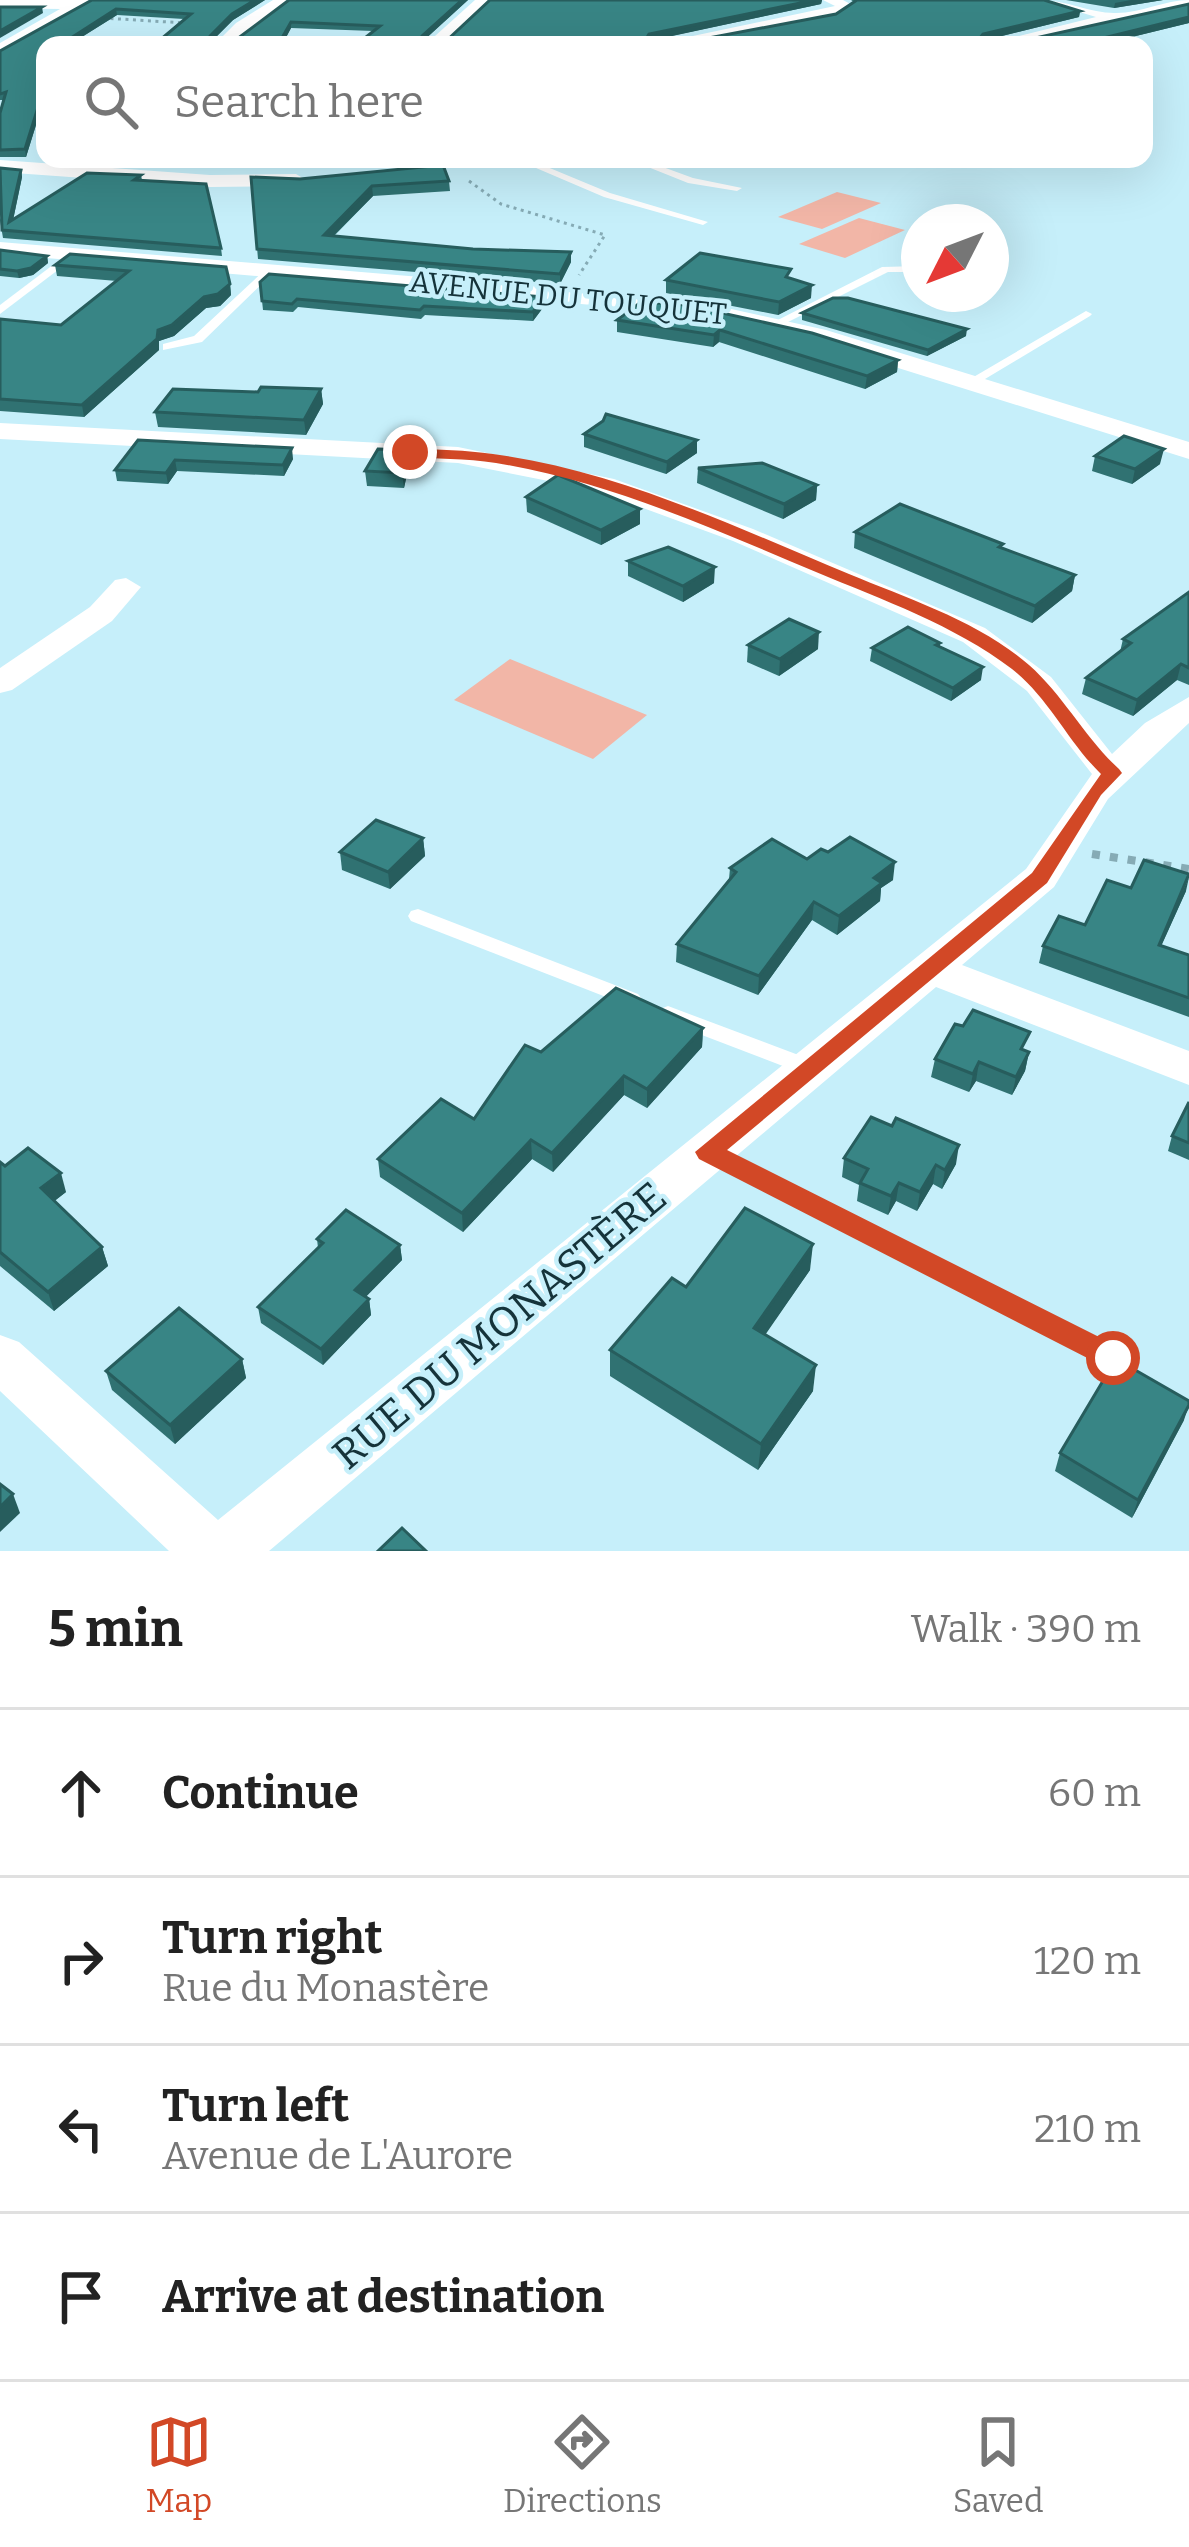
<!DOCTYPE html>
<html lang="en">
<head>
<meta charset="utf-8">
<style>
	:root { --surface:#fff; --page:#f6f6f6; --text:#222; --muted:#767676; --line:#e0e0e0; --accent:#d24826 }
	body { margin:0; font-family:Bitter,serif; background:var(--page); color:var(--text) }
	.compass { position:absolute; left:901px; top:204px; width:108px; height:108px; border-radius:50%; background:var(--surface); box-shadow:0 12px 48px #0002; rotate:228deg }
	.stop { position:absolute; width:36px; height:36px; margin:-27px; border:9px solid #d24826; border-radius:50%; background:#fff }
	.stop.end { background:#d24826; border-color:#fff; box-shadow:0 3px 12px #0008 }
	.list { margin:0; padding:0; list-style:none }
	h2 { display:flex; justify-content:space-between; align-items:center; height:156px; margin:0; padding:0 48px; font-size:51px }
	h2 small { font-size:39px; font-weight:400; color:var(--muted) }
	.list li { display:grid; grid-template-columns:78px 1fr auto; gap:36px; align-items:center; box-sizing:border-box; height:168px; padding:0 48px; border-top:3px solid var(--line) }
	.list b { display:block; font-size:45px; white-space:nowrap }
	.list p { margin:0; font-size:39px; white-space:nowrap; color:var(--muted) }
	.list em { font-size:39px; font-style:normal; color:var(--muted) }
	.icon { flex:none; width:66px; height:66px; fill:none; stroke:currentColor; stroke-width:2; stroke-linecap:round; stroke-linejoin:round }
	.map { position:relative; flex:none; width:1189px; height:1551px; overflow:hidden }
	.search { position:absolute; background:var(--surface); box-shadow:0 12px 48px #0002; left:36px; right:36px; top:36px; height:132px; display:flex; align-items:center; gap:30px; box-sizing:border-box; padding:0 42px; border-radius:24px; color:var(--muted); font-size:45px }
	.sheet { height:828px; background:var(--surface) }
	nav { display:flex; justify-content:space-around; align-items:center; box-sizing:border-box; height:168px; border-top:3px solid var(--line); background:var(--surface); font-size:33px; color:var(--muted) }
	nav a { display:grid; justify-items:center; gap:6px }
	nav .on { color:var(--accent) }
	.map>svg:first-child { display:block }
</style>
</head>
<body>
<div class="map">
<svg width="1189" height="1551" viewBox="0 0 1189 1551">
	<rect width="100%" height="100%" fill="#c6effa"/>
	<g fill="#f2b6a7">
		<path d="M837 192 881 203 822 229 778 217Z"/>
		<path d="M859 218 905 230 845 258 799 244Z"/>
		<path d="M510 659 647 715 593 759 454 700Z"/>
	</g>
	<g fill="none" stroke-linecap="round" stroke-linejoin="round">
		<g stroke="#86abb5" stroke-width="3" stroke-dasharray="3 4.5" stroke-linecap="butt">
			<path d="M103 18 185 23"/>
			<path d="M469 181 501 204 605 235 579 275"/>
		</g>
		<path stroke="#86abb5" stroke-width="8" stroke-dasharray="8 10" stroke-linecap="butt" d="M1092 854 1189 869"/>
		<g fill="#fff" fill-rule="evenodd">
			<path d="M515 159H528L610 193 708 222 703 225 604 197Z"/>
			<path d="M628 159H641L693 178 742 188 737 191 688 183Z"/>
			<path d="M70 252 79 254 0 314V305Z"/>
			<path d="M919 266V272H888L780 326 770 324 882 267Z"/>
			<path d="M267 268 276 270 202 342 163 350V344L194 336Z"/>
			<path d="M1086 311 1092 314 1090 316 975 385 965 382Z"/>
			<path d="M418 909 638 994 642 999 638 1004H624L411 921 408 916 411 911Z"/>
			<path d="M668 1006 817 1062 820 1068 817 1074 809 1076 660 1019 657 1014 660 1009Z"/>
			<path d="M711 1144 1122 1349 1126 1357 1122 1365 1113 1369 1104 1365 703 1159 699 1153 703 1147Z"/>
		</g>
		<g fill="#fff" fill-rule="evenodd">
			<path d="M0 0H94L0 54V43L60 9 0 8Z"/>
			<path d="M273 0H290L231 45H214L236 23Z"/>
			<path d="M475 0H490L442 45H425Z"/>
			<path d="M823 0H843L854 6 835 16 682 45H650L835 6Z"/>
			<path d="M1040 0C1065 0 1091 13 1114 13 1139 14 1164 0 1189 0V5L1011 45H983L1096 17Z"/>
			<path d="M446 159H490L399 178 390 172Z"/>
			<path d="M0 160 210 175 296 174 306 180 296 186 210 187 0 172Z"/>
			<path d="M0 242 686 299 826 330 1189 442V459L812 341 686 313 0 254Z"/>
			<path d="M0 423 458 447 614 479 753 529 985 628 1051 677 1112 754 1145 723 1189 697V723L1108 799 1054 887 962 965 1189 1051V1085L936 987 269 1551H169L0 1391V1335L19 1342 218 1520 1026 869 1092 774 1027 691 963 642 733 541 594 490 458 463 0 439Z"/>
			<path d="M126 578 141 587 112 621 12 690 0 693V668L90 607 115 580Z"/>
		</g>
	</g>
	<g fill="#307272">
		<path d="M92 0H265L233 20 211 42H233L289 0H468L422 42H445L490 0H822L821 4 652 40 682 43 836 14 854 2 851 0H1044L1080 11 1079 17 985 40 1013 43 1189 4V23L1099 45H356L373 31 291 28 282 45H154L184 19 117 15 69 45H45V96L26 157H0V113L4 100H0V51Z"/>
		<path d="M1066 0H1163L1114 8Z"/>
		<path d="M107 159H176L170 163Z"/>
		<path d="M249 159H401L301 168 250 166Z"/>
		<path d="M21 170 22 177 13 220 141 175 142 180 221 248 222 256 3 238 0 220Z"/>
		<path d="M251 177 449 181 450 191 373 196 334 236 571 262 560 284 258 259Z"/>
		<path d="M0 250 47 256 48 263 33 275 19 278 0 276Z"/>
		<path d="M70 254 230 284 231 295 220 306 206 308 174 336 159 341V350L84 417 0 411V319L61 325 117 281 57 276 55 265Z"/>
		<path d="M790 278 811 298 778 315 666 293V280Z"/>
		<path d="M260 282 545 305 533 321 425 315 421 319 298 307 293 312 263 310Z"/>
		<path d="M802 313 966 336 927 356 802 320Z"/>
		<path d="M617 320 812 333 898 360 897 372 865 389 719 342 713 347 617 332Z"/>
		<path d="M321 389 323 404 306 435 158 427 155 412 258 392Z"/>
		<path d="M584 434 697 453 666 474 584 447Z"/>
		<path d="M138 440 293 459 284 476 177 471 168 484 117 481 115 470Z"/>
		<path d="M1095 456 1160 464 1132 484 1092 471Z"/>
		<path d="M409 465 404 488 367 486 365 471Z"/>
		<path d="M698 468 817 485 816 500 783 519 697 483Z"/>
		<path d="M526 497 640 509V524L601 545 527 512Z"/>
		<path d="M855 532 1002 548 1075 575 1072 591 1032 623 854 548Z"/>
		<path d="M628 561 714 583 683 602 628 576Z"/>
		<path d="M1189 592V685L1177 680 1133 716 1082 694 1086 678 1120 652 1123 639Z"/>
		<path d="M940 643V647L981 680 951 701 870 661 872 648Z"/>
		<path d="M748 645 818 649 779 676 747 662Z"/>
		<path d="M423 838 425 856 390 889 342 870 340 852Z"/>
		<path d="M807 859 893 880 881 888 880 901 837 935 812 920 758 995 676 962 677 944 729 879 730 868Z"/>
		<path d="M1131 888 1186 891 1161 946 1189 955V1017L1039 963 1043 946 1085 925Z"/>
		<path d="M703 1028 702 1047 647 1108 624 1095 553 1172 532 1159 463 1232 380 1177 378 1159 474 1119 541 1052Z"/>
		<path d="M1026 1051 1029 1052 1025 1071 1012 1095 976 1081 969 1092 931 1077 935 1059Z"/>
		<path d="M1189 1102V1160L1168 1151 1172 1136Z"/>
		<path d="M844 1158 956 1164 942 1189 933 1184 917 1211 896 1201 888 1215 857 1201 859 1185 842 1177Z"/>
		<path d="M0 1162 66 1192 54 1201 102 1247 108 1266 54 1311 0 1266Z"/>
		<path d="M317 1239 400 1245 402 1260 365 1297 369 1299 371 1315 323 1365 261 1323 258 1307 318 1248Z"/>
		<path d="M810 1270 765 1334 813 1391 758 1470 610 1376V1350L686 1287Z"/>
		<path d="M242 1359 246 1378 175 1444 112 1390 106 1371Z"/>
		<path d="M1184 1420 1132 1518 1055 1471 1060 1453Z"/>
	</g>
	<g fill="#275d5d">
		<path d="M255 0H265L233 20 211 42 210 36 232 14Z"/>
		<path d="M462 0H468L422 42V36Z"/>
		<path d="M815 0H822L821 4 649 41 646 39 649 34Z"/>
		<path d="M1131 0H1163L1114 8 1115 3Z"/>
		<path d="M42 7 43 13 0 38V31Z"/>
		<path d="M116 9 117 15 69 45H60Z"/>
		<path d="M1080 11 1079 17 982 41 979 39 983 34Z"/>
		<path d="M1189 17V23L1099 45H1075Z"/>
		<path d="M291 22V28L282 45H278Z"/>
		<path d="M45 85V96L26 157 25 149Z"/>
		<path d="M324 159H401L301 168 300 161Z"/>
		<path d="M21 170 22 177 11 230 9 222Z"/>
		<path d="M372 186 373 196 325 244 324 235Z"/>
		<path d="M571 252V262L560 284V274Z"/>
		<path d="M47 256 48 263 33 275 19 278 17 271Z"/>
		<path d="M230 284 231 295 220 306 206 308 174 336 159 341V350L84 417 82 405 158 330 204 297Z"/>
		<path d="M812 285 811 298 778 315 779 302Z"/>
		<path d="M544 297 545 305 533 321V312Z"/>
		<path d="M967 329 966 336 927 356 928 350Z"/>
		<path d="M720 330 719 342 713 347 714 335Z"/>
		<path d="M898 360 897 372 865 389 867 376Z"/>
		<path d="M321 389 323 404 306 435 304 420Z"/>
		<path d="M697 440V453L666 474 667 462Z"/>
		<path d="M292 448 293 459 284 476 283 465Z"/>
		<path d="M1164 449 1160 464 1132 484 1135 469Z"/>
		<path d="M408 450 409 465 404 488 402 473Z"/>
		<path d="M175 460 177 471 168 484 166 473Z"/>
		<path d="M817 485 816 500 783 519 784 504Z"/>
		<path d="M640 509V524L601 545V530Z"/>
		<path d="M715 567 714 583 683 602V586Z"/>
		<path d="M1075 575 1072 591 1032 623 1035 606Z"/>
		<path d="M819 632 818 649 779 676 780 659Z"/>
		<path d="M1181 664 1177 680 1133 716 1137 700Z"/>
		<path d="M983 667 981 680 951 701 953 688Z"/>
		<path d="M423 838 425 856 390 889 388 872Z"/>
		<path d="M895 862 893 880 881 888 880 901 837 935 839 916 874 878Z"/>
		<path d="M1189 877 1186 891 1154 962 1159 945Z"/>
		<path d="M814 902 812 920 758 995 759 976Z"/>
		<path d="M703 1028 702 1047 647 1108V1089Z"/>
		<path d="M1029 1052 1025 1071 1012 1095 1016 1077Z"/>
		<path d="M979 1062 976 1081 969 1092 973 1074Z"/>
		<path d="M624 1076V1095L553 1172 552 1153Z"/>
		<path d="M531 1140 532 1159 463 1232 462 1213Z"/>
		<path d="M959 1145 956 1164 942 1189 945 1170Z"/>
		<path d="M936 1165 933 1184 917 1211 920 1192Z"/>
		<path d="M61 1173 66 1192 47 1207 41 1188Z"/>
		<path d="M899 1183 896 1201 888 1215 891 1196Z"/>
		<path d="M813 1244 810 1270 752 1354 754 1328Z"/>
		<path d="M400 1245 402 1260 357 1306 355 1290Z"/>
		<path d="M102 1247 108 1266 54 1311 48 1292Z"/>
		<path d="M369 1299 371 1315 323 1365 321 1349Z"/>
		<path d="M242 1359 246 1378 175 1444 170 1425Z"/>
		<path d="M816 1365 813 1391 758 1470 761 1444Z"/>
		<path d="M1189 1405 1184 1420 1132 1518 1138 1500Z"/>
		<path d="M13 1494 20 1513 0 1532V1507Z"/>
	</g>
	<g fill="#388585" stroke="#275d5d" stroke-width="3">
		<path d="M92 0H255L232 14 210 36V42H233L289 0H462L422 36 421 42H445L490 0H815L649 34 646 39 682 43 836 14 857 0H1044L1080 11 983 34 979 39 1013 43 1189 4V17L1075 45H356L380 26 291 22 278 45H154L191 14 116 9 60 45H45V85L25 149 0 150V113L6 92 0 94V51Z"/>
		<path d="M0 7H42L0 31Z"/>
		<path d="M249 159H324L300 161Z"/>
		<path d="M443 165 449 181 372 186 324 235 473 249 571 252 560 274 257 249 251 177 300 179Z"/>
		<path d="M0 168 21 170 9 222 87 173 141 175 134 180 206 184 221 248 2 230Z"/>
		<path d="M0 250 47 256 31 268 17 271 0 269Z"/>
		<path d="M700 253 791 269 786 277 812 285 779 302 666 280Z"/>
		<path d="M70 254 226 267 230 284 218 294 204 297 172 325 158 330 157 339 82 405 0 399V319L61 325 129 271 55 265Z"/>
		<path d="M269 274 544 297 533 312 424 306 420 310 297 299 292 304 262 301 260 282Z"/>
		<path d="M833 298H848L967 329 928 350 802 313Z"/>
		<path d="M641 302 686 305 812 333 898 360 867 376 720 330 714 335 617 320Z"/>
		<path d="M261 387 321 389 304 420 155 412 173 389 258 392Z"/>
		<path d="M606 414 697 440 667 462 584 434 603 421Z"/>
		<path d="M1124 436 1164 449 1135 469 1095 456Z"/>
		<path d="M138 440 292 448 283 465 175 460 166 473 115 470Z"/>
		<path d="M378 449 408 450 402 473 365 471Z"/>
		<path d="M762 463 817 485 784 504 698 468Z"/>
		<path d="M558 475 640 509 601 530 526 497Z"/>
		<path d="M900 504 1003 544 999 547 1075 575 1035 606 855 532Z"/>
		<path d="M668 547 715 567 683 586 628 561Z"/>
		<path d="M1189 592V668L1181 664 1137 700 1086 678 1131 643 1123 639Z"/>
		<path d="M789 619 819 632 780 659 748 645Z"/>
		<path d="M908 627 940 643 936 645 983 667 953 688 872 648Z"/>
		<path d="M376 820 423 838 388 872 340 852Z"/>
		<path d="M850 837 895 862 874 878 882 883 839 916 814 902 759 976 677 944 736 872 730 868 772 839 807 859 821 849 828 852Z"/>
		<path d="M1144 860 1189 874 1159 945 1189 955V998L1043 946 1059 916 1085 925 1107 880 1131 888Z"/>
		<path d="M616 988 703 1028 647 1089 624 1076 552 1153 531 1140 462 1213 378 1159 441 1099 474 1119 525 1045 541 1052Z"/>
		<path d="M973 1010 1030 1032 1021 1049 1029 1052 1016 1077 979 1062 973 1074 935 1059 955 1024 963 1026Z"/>
		<path d="M1189 1102V1143L1172 1136Z"/>
		<path d="M871 1117 892 1126 896 1118 959 1145 945 1170 936 1165 920 1192 899 1183 891 1196 860 1183 868 1169 844 1158Z"/>
		<path d="M28 1148 61 1173 41 1188 102 1247 48 1292 0 1252V1162L5 1166Z"/>
		<path d="M745 1208 813 1244 754 1328 816 1365 761 1444 610 1350 672 1278 686 1287Z"/>
		<path d="M346 1210 400 1245 355 1290 369 1299 321 1349 258 1307 323 1243 317 1239Z"/>
		<path d="M179 1308 242 1359 170 1425 106 1371Z"/>
		<path d="M1116 1359 1189 1401V1405L1138 1500 1060 1453Z"/>
		<path d="M0 1484 13 1494 0 1507Z"/>
		<path d="M402 1528 426 1551H378Z"/>
	</g>
	<path fill="#d24826" d="M410 448C438 450 466 450 493 454 617 470 735 527 849 574 909 599 980 622 1029 665 1064 696 1085 738 1119 769L1122 773 1101 795 1047 883 727 1150 1123 1349 1127 1358 1123 1366 1113 1370 1103 1366 699 1159 695 1152 1032 873 1101 774C1068 742 1049 698 1012 669 954 625 883 600 816 572 713 529 608 481 496 463 466 458 435 460 405 455Z"/>
	<g text-anchor="middle" stroke-width="9" stroke-linejoin="round" paint-order="stroke">
		<g font-size="30" fill="#15333a" stroke="#c6effa">
			<text transform="translate(568 298) rotate(6)" y="10">AVENUE DU TOUQUET</text>
		</g>
		<g font-size="42" fill="#15333a" stroke="#c6effa">
			<text transform="translate(499 1325) rotate(-40)" y="15">RUE DU MONASTÈRE</text>
		</g>
	</g>
</svg>
<svg class="compass" viewBox="-18 -18 36 36"><path d="M0-13l5 13h-10z" fill="#e53935"/><path d="M0 13l5-13h-10z" fill="#767676"/></svg>
<div class="stop" style="left:1113px;top:1358px"></div>
<div class="stop end" style="left:410px;top:452px"></div>
<div class="search"><svg class="icon" aria-label="search" viewBox="0 0 24 24"><circle cx="10" cy="10" r="6"/><path d="M15 15l6 6"/></svg>Search here</div>
</div>
<section class="sheet">
<h2>5 min<small>Walk · 390 m</small></h2>
<ul class="list">
<li><svg class="icon" aria-label="ahead" viewBox="0 0 24 24"><path d="M12 20V5M6 11l6-6 6 6"/></svg><div><b>Continue</b></div><em>60 m</em></li>
<li><svg class="icon" aria-label="right" viewBox="0 0 24 24"><path d="M7 20v-9h11M14 6l5 5-5 5"/></svg><div><b>Turn right</b><p>Rue du Monastère</p></div><em>120 m</em></li>
<li><svg class="icon" aria-label="left" viewBox="0 0 24 24"><path d="M17 20v-9H6M10 6l-5 5 5 5"/></svg><div><b>Turn left</b><p>Avenue de L'Aurore</p></div><em>210 m</em></li>
<li><svg class="icon" aria-label="arrive" viewBox="0 0 24 24"><path d="M6 21V4h12l-3 4 3 4H6"/></svg><div><b>Arrive at destination</b></div></li>
</ul>
</section>
<nav>
<a class="on"><svg class="icon" aria-label="map" viewBox="0 0 24 24"><path d="M3 6l6-2 6 2 6-2v14l-6 2-6-2-6 2zM9 4v14M15 6v14"/></svg>Map</a>
<a><svg class="icon" aria-label="directions" viewBox="0 0 24 24"><path d="M12 3l9 9-9 9-9-9zM9 14v-3h6M13 9l2 2-2 2"/></svg>Directions</a>
<a><svg class="icon" aria-label="saved" viewBox="0 0 24 24"><path d="M7 4h10v16l-5-4-5 4z"/></svg>Saved</a>
</nav>
</body>
</html>
